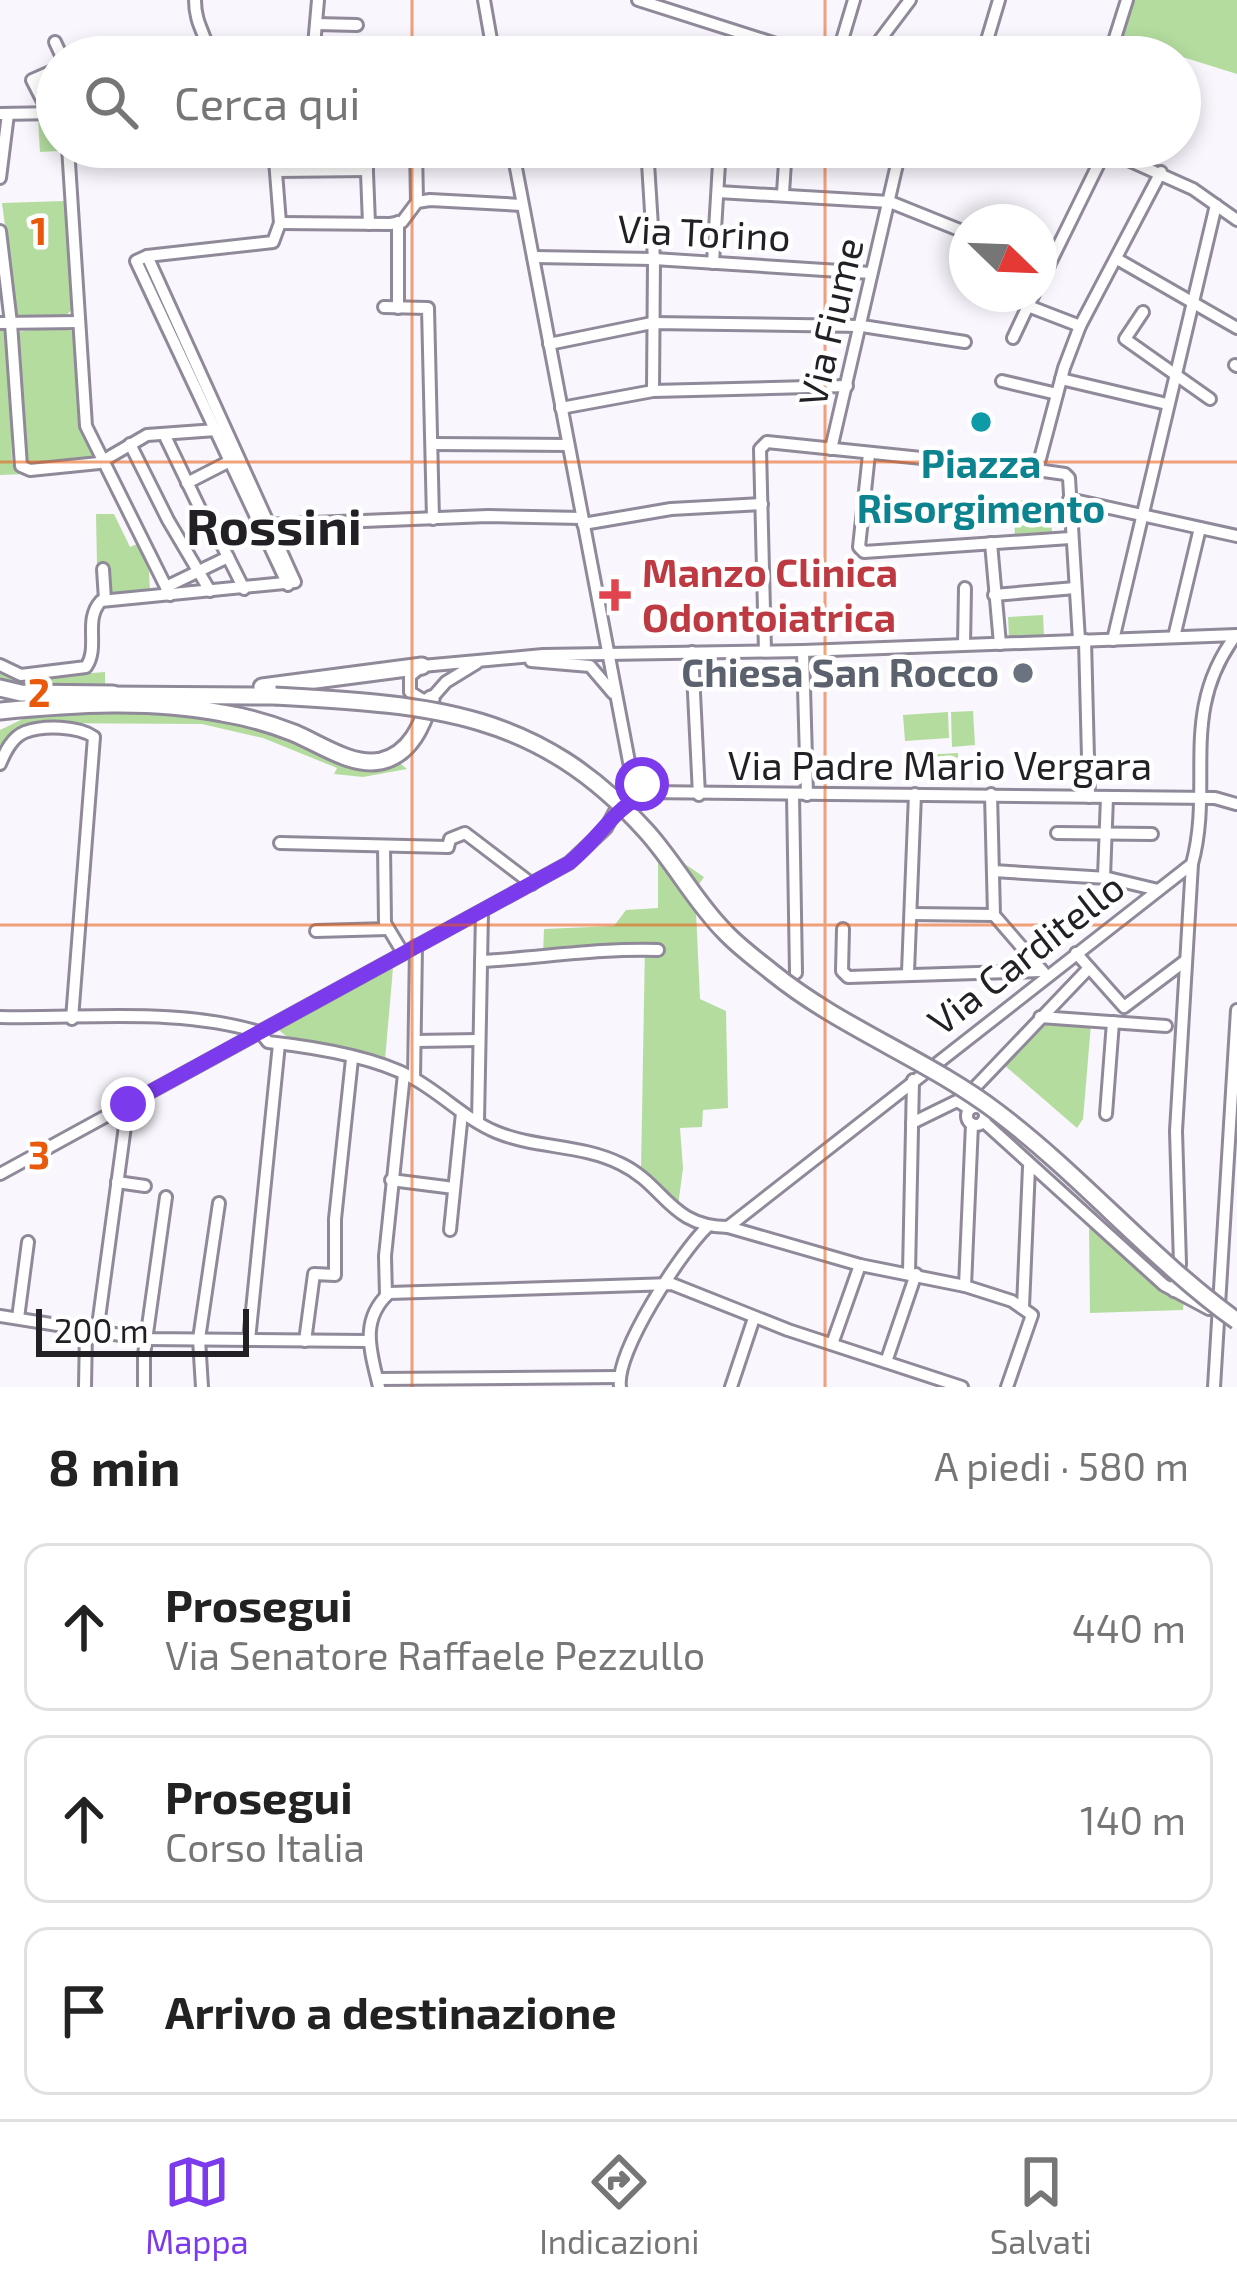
<!DOCTYPE html>
<html lang="it">
<head>
<meta charset="utf-8">
<style>
	:root { --surface:#fff; --page:#f6f6f6; --text:#222; --muted:#767676; --line:#e0e0e0; --accent:#7c3aed }
	body { margin:0; font-family:"Exo 2",sans-serif; background:var(--page); color:var(--text) }
	.compass { position:absolute; left:949px; top:204px; width:108px; height:108px; border-radius:50%; background:var(--surface); box-shadow:0 6px 18px #0003; rotate:113deg }
	.scale { position:absolute; left:36px; bottom:30px; width:213px; box-sizing:border-box; padding-left:12px; border:6px solid #221f25; border-top:0; font-size:33px; line-height:42px; white-space:nowrap; color:#221f25; -webkit-text-stroke:9px #fff; paint-order:stroke }
	.stop { position:absolute; width:36px; height:36px; margin:-27px; border:9px solid #7c3aed; border-radius:50%; background:#fff }
	.stop.end { background:#7c3aed; border-color:#fff; box-shadow:0 3px 12px #0008 }
	.list { margin:0; padding:0; list-style:none }
	h2 { display:flex; justify-content:space-between; align-items:center; height:156px; margin:0; padding:0 48px; font-size:51px }
	h2 small { font-size:39px; font-weight:400; color:var(--muted) }
	.list li { display:grid; grid-template-columns:78px 1fr auto; gap:36px; align-items:center; box-sizing:border-box; height:168px; margin:0 24px 24px; padding:0 24px; border:3px solid var(--line); border-radius:24px }
	.list b { display:block; font-size:45px; white-space:nowrap }
	.list p { margin:0; font-size:39px; white-space:nowrap; color:var(--muted) }
	.list em { font-size:39px; font-style:normal; color:var(--muted) }
	.icon { flex:none; width:66px; height:66px; fill:none; stroke:currentColor; stroke-width:2; stroke-linecap:round; stroke-linejoin:round }
	.map { position:relative; flex:none; width:1237px; height:1387px; overflow:hidden }
	.search { position:absolute; background:var(--surface); box-shadow:0 6px 18px #0003; left:36px; right:36px; top:36px; height:132px; display:flex; align-items:center; gap:30px; box-sizing:border-box; padding:0 42px; border-radius:66px; color:var(--muted); font-size:45px }
	.sheet { height:732px; background:var(--surface) }
	nav { display:flex; justify-content:space-around; align-items:center; box-sizing:border-box; height:168px; border-top:3px solid var(--line); background:var(--surface); font-size:33px; color:var(--muted) }
	nav a { display:grid; justify-items:center; gap:6px }
	nav .on { color:var(--accent) }
	.map>svg:first-child { display:block }
</style>
</head>
<body>
<div class="map">
<svg width="1237" height="1387" viewBox="0 0 1237 1387">
	<rect width="100%" height="100%" fill="#f9f6fd"/>
	<g fill="#b4dc9f">
		<path d="M1134 0H1237V74L1157 49 1152 53 1122 42Z"/>
		<path d="M57 117 59 151 40 152 38 118Z"/>
		<path d="M64 201 74 308 64 317 17 316 2 203Z"/>
		<path d="M64 326 75 333 83 431 93 459 25 462 16 332Z"/>
		<path d="M0 328 8 334 12 463 26 474 0 475Z"/>
		<path d="M1013 500 1051 503 1052 534 1015 537Z"/>
		<path d="M96 514H114L130 547 137 544 149 571 150 592 108 595 106 565H97Z"/>
		<path d="M1043 615 1044 636 1009 638 1008 617Z"/>
		<path d="M0 668 30 678 105 672V684L24 689 0 683Z"/>
		<path d="M131 711 205 713 247 722 343 760H396L407 769 363 777 334 774 337 768 263 738 202 724 32 723 16 728 0 745V730L29 716Z"/>
		<path d="M973 711 975 745 952 747 951 712Z"/>
		<path d="M948 712 949 738 905 741 903 715Z"/>
		<path d="M958 753 959 772 922 774 921 755Z"/>
		<path d="M658 861 672 876 682 862 704 877 695 890 700 999 726 1011 728 1108 703 1110 702 1127 680 1128 683 1168 678 1206 641 1170 645 945 543 954 544 929 614 926 626 910 658 908Z"/>
		<path d="M393 968 385 1060C357 1055 296 1050 278 1029Z"/>
		<path d="M1045 1021 1091 1024 1083 1119 1077 1128 1004 1065Z"/>
		<path d="M1089 1226 1164 1288 1184 1299 1183 1310 1090 1313Z"/>
	</g>
	<g fill="none" stroke-linecap="round" stroke-linejoin="round">
		<g stroke="#908999" stroke-width="16">
			<g id="minor">
				<path d="M195 0C195 27 208 35 209 57"/>
				<path d="M484 0 494 57"/>
				<path d="M638 0 817 57"/>
				<path d="M316 24 357 25"/>
				<path d="M55 42 62 57"/>
				<path d="M313 57 318 0"/>
				<path d="M837 57 854 0"/>
				<path d="M867 57 910 0"/>
				<path d="M982 57 999 0"/>
				<path d="M1109 57 1127 0"/>
				<path d="M49 113 32 80 57 69"/>
				<path d="M0 114 57 113"/>
				<path d="M68 147 86 426 170 595"/>
				<path d="M274 147 280 223 273 242 147 256 136 261 288 585"/>
				<path d="M366 147 369 224"/>
				<path d="M416 147 417 202"/>
				<path d="M512 147 630 767 639 781"/>
				<path d="M647 147 654 259 653 391"/>
				<path d="M1099 147 1193 189 1237 220"/>
				<path d="M514 160 648 150"/>
				<path d="M276 171 367 170"/>
				<path d="M0 178 8 114"/>
				<path d="M718 192 890 202 967 233"/>
				<path d="M783 193 786 147"/>
				<path d="M280 223 390 224 402 222 417 202 430 200 522 205"/>
				<path d="M0 231 11 323 21 466 30 470 99 463 147 435 216 430"/>
				<path d="M533 257 654 259 871 273"/>
				<path d="M1117 259 1237 328"/>
				<path d="M1039 261 1049 265 1106 149"/>
				<path d="M713 263 720 147"/>
				<path d="M1039 284 1049 265"/>
				<path d="M1034 294 1028 306 1080 326"/>
				<path d="M384 307 428 308 433 519"/>
				<path d="M398 308V222"/>
				<path d="M1143 312 1125 339 1210 399"/>
				<path d="M0 323 79 322"/>
				<path d="M1013 338 1028 306"/>
				<path d="M549 344 652 323 862 326 965 342"/>
				<path d="M1235 365 1237 366"/>
				<path d="M1061 379 1167 404"/>
				<path d="M1002 381 1057 394"/>
				<path d="M561 408 653 391 847 386"/>
				<path d="M164 434 203 515 211 523 244 589"/>
				<path d="M130 444 168 520 210 591"/>
				<path d="M432 444 568 445"/>
				<path d="M831 449 901 147"/>
				<path d="M869 454 859 547 864 552 1070 538"/>
				<path d="M187 483 232 460"/>
				<path d="M1069 499 1237 536"/>
				<path d="M583 524 671 509 762 504"/>
				<path d="M263 525 488 516 582 518"/>
				<path d="M991 543 1000 644"/>
				<path d="M103 569 105 600"/>
				<path d="M166 587 228 557"/>
				<path d="M994 595 1075 588"/>
				<path d="M1174 637 1200 528"/>
				<path d="M1079 640 1069 478 1065 474 1037 470 1064 368 1080 326 1161 172"/>
				<path d="M1085 640 1089 797"/>
				<path d="M1113 640 1216 205"/>
				<path d="M964 645 965 588"/>
				<path d="M765 651 760 449 767 442 1037 470"/>
				<path d="M803 651 807 795"/>
				<path d="M692 652 699 795"/>
				<path d="M531 661 590 666 613 693"/>
				<path d="M477 663 446 682 431 699 423 700 410 692V676L422 666 543 655 803 651 1237 635"/>
				<path d="M0 665 21 675 86 667C100 647 83 620 101 601L295 582 147 256"/>
				<path d="M0 764C5 752 12 737 25 732 44 725 78 726 94 737L72 1019"/>
				<path d="M626 788 627 795 636 799 644 792 1215 798 1236 804"/>
				<path d="M991 794 994 915 1045 974"/>
				<path d="M793 795 796 973"/>
				<path d="M1057 833 1152 834"/>
				<path d="M280 843 448 847 450 839 465 833 532 884"/>
				<path d="M384 846 385 923 403 953"/>
				<path d="M993 871 1108 878 1158 890"/>
				<path d="M1104 877 1107 797"/>
				<path d="M911 914 994 915"/>
				<path d="M843 929 842 971 848 977 1042 971"/>
				<path d="M316 931 388 929"/>
				<path d="M1076 953 1124 1007 1185 961"/>
				<path d="M481 961C540 958 599 948 658 950"/>
				<path d="M908 972 915 794"/>
				<path d="M0 1017C86 1019 180 1007 262 1033"/>
				<path d="M1040 1017 1166 1026"/>
				<path d="M260 1032 268 1042C313 1047 372 1056 411 1077 441 1093 465 1119 496 1132 537 1149 581 1144 621 1164 665 1185 670 1227 728 1227L1192 864C1214 783 1178 712 1236 635"/>
				<path d="M415 1041 479 1040"/>
				<path d="M414 1079 416 946"/>
				<path d="M961 1102 1089 968"/>
				<circle cx="976" cy="1116" r="9"/>
				<path d="M1106 1114 1113 1022"/>
				<path d="M983 1121 1164 1285 1209 1309"/>
				<path d="M478 1122 482 912"/>
				<path d="M912 1123 957 1101 970 1109"/>
				<path d="M0 1174 569 863 606 828 626 791"/>
				<path d="M391 1180 454 1188"/>
				<path d="M117 1182 145 1186"/>
				<path d="M728 1227 860 1265 965 1286 1012 1301 1032 1315 1007 1387"/>
				<path d="M450 1230 462 1113"/>
				<path d="M909 1273 913 1080"/>
				<path d="M965 1286 972 1124"/>
				<path d="M1174 1291 1180 1264 1176 1131 1192 864"/>
				<path d="M386 1296 385 1256 404 1074"/>
				<path d="M1023 1307 1029 1167"/>
				<path d="M0 1316 146 1339 367 1341"/>
				<path d="M18 1318 28 1242"/>
				<path d="M97 1333 128 1104"/>
				<path d="M249 1340 279 1044"/>
				<path d="M305 1341 314 1274 335 1275V1219L352 1059"/>
				<path d="M832 1344 860 1265"/>
				<path d="M886 1362 916 1274"/>
				<path d="M378 1379 619 1377"/>
				<path d="M85 1387 86 1331"/>
				<path d="M144 1387V1355L166 1197"/>
				<path d="M202 1387 199 1339 219 1203"/>
				<path d="M379 1387C371 1352 359 1321 389 1293L672 1284 788 1330 962 1387"/>
				<path d="M620 1387C615 1352 681 1252 707 1227"/>
				<path d="M731 1387 754 1318"/>
				<path d="M1214 1387 1237 1010"/>
			</g>
		</g>
		<g stroke="#908999" stroke-width="21">
			<g id="highway">
				<path d="M262 687 422 666"/>
				<path d="M0 688 21 693 113 694"/>
				<path d="M105 695 275 696"/>
				<path d="M0 711C73 704 150 699 222 713 247 717 271 724 294 733 320 744 352 767 381 761 411 754 422 725 431 699"/>
			</g>
		</g>
		<use href="#minor" stroke="#fff" stroke-width="10"/>
		<use href="#highway" stroke="#fff" stroke-width="15"/>
		<g stroke="#908999" stroke-width="21" stroke-linecap="butt">
			<path id="highway-bridge" d="M275 696C429 705 536 709 646 831 675 863 695 902 725 932 739 947 757 960 773 973 841 1028 927 1059 997 1112 1082 1176 1151 1259 1237 1321"/>
		</g>
		<use href="#highway-bridge" stroke="#fff" stroke-width="15"/>
	</g>
	<g fill="none" stroke-linecap="round" stroke-linejoin="round">
		<path stroke="#7c3aed" stroke-width="15" d="M128 1104 569 863C596 842 612 811 641 796L642 784"/>
	</g>
	<path fill="none" stroke="#e8590c" stroke-width="3" stroke-opacity="0.55" d="M412 0V57M825 0V57M412 147V1387M825 147V1387M0 462H1237M0 925H1237"/>
	<circle fill="#0f9aa8" stroke="#fff" stroke-width="4.5" cx="981" cy="422" r="12"/>
	<path fill="#e0444e" stroke="#fff" stroke-width="4.5" d="M609 577h12v12h12v12h-12v12h-12v-12h-12v-12h12z"/>
	<circle fill="#6b7280" stroke="#fff" stroke-width="4.5" cx="1023" cy="673" r="12"/>
	<g text-anchor="middle" stroke-width="9" stroke-linejoin="round" paint-order="stroke">
		<g font-size="39" fill="#221f25" stroke="#fff">
			<text transform="translate(704 233) rotate(3)" y="14">Via Torino</text>
			<text transform="translate(831 322) rotate(-77)" y="14">Via Fiume</text>
			<text x="940" y="780">Via Padre Mario Vergara</text>
			<text transform="translate(1026 954) rotate(-38)" y="14">Via Carditello</text>
		</g>
		<g font-size="39" font-weight="bold" fill="#0d838f" stroke="#fff">
			<text x="981" y="478">Piazza<tspan x="981" dy="45">Risorgimento</tspan></text>
		</g>
		<g font-size="39" font-weight="bold" fill="#be3a42" stroke="#fff" text-anchor="start">
			<text x="642" y="587">Manzo Clinica<tspan x="642" dy="45">Odontoiatrica</tspan></text>
		</g>
		<g font-size="39" font-weight="bold" fill="#5b616d" stroke="#fff" text-anchor="end">
			<text x="999" y="687">Chiesa San Rocco</text>
		</g>
		<g font-size="51" font-weight="bold" fill="#221f25" stroke="#fff">
			<text x="274" y="545">Rossini</text>
		</g>
	</g>
	<g font-size="39" text-anchor="middle" font-weight="bold" fill="#e8590c" stroke="#fff" stroke-width="9" stroke-linejoin="round" paint-order="stroke">
		<text x="39" y="245">1</text>
		<text x="39" y="707">2</text>
		<text x="39" y="1169">3</text>
	</g>
</svg>
<svg class="compass" viewBox="-18 -18 36 36"><path d="M0-13l5 13h-10z" fill="#e53935"/><path d="M0 13l5-13h-10z" fill="#767676"/></svg>
<div class="scale">200 m</div>
<div class="stop" style="left:642px;top:784px"></div>
<div class="stop end" style="left:128px;top:1104px"></div>
<div class="search"><svg class="icon" aria-label="search" viewBox="0 0 24 24"><circle cx="10" cy="10" r="6"/><path d="M15 15l6 6"/></svg>Cerca qui</div>
</div>
<section class="sheet">
<h2>8 min<small>A piedi · 580 m</small></h2>
<ul class="list">
<li><svg class="icon" aria-label="ahead" viewBox="0 0 24 24"><path d="M12 20V5M6 11l6-6 6 6"/></svg><div><b>Prosegui</b><p>Via Senatore Raffaele Pezzullo</p></div><em>440 m</em></li>
<li><svg class="icon" aria-label="ahead" viewBox="0 0 24 24"><path d="M12 20V5M6 11l6-6 6 6"/></svg><div><b>Prosegui</b><p>Corso Italia</p></div><em>140 m</em></li>
<li><svg class="icon" aria-label="arrive" viewBox="0 0 24 24"><path d="M6 21V4h12l-3 4 3 4H6"/></svg><div><b>Arrivo a destinazione</b></div></li>
</ul>
</section>
<nav>
<a class="on"><svg class="icon" aria-label="map" viewBox="0 0 24 24"><path d="M3 6l6-2 6 2 6-2v14l-6 2-6-2-6 2zM9 4v14M15 6v14"/></svg>Mappa</a>
<a><svg class="icon" aria-label="directions" viewBox="0 0 24 24"><path d="M12 3l9 9-9 9-9-9zM9 14v-3h6M13 9l2 2-2 2"/></svg>Indicazioni</a>
<a><svg class="icon" aria-label="saved" viewBox="0 0 24 24"><path d="M7 4h10v16l-5-4-5 4z"/></svg>Salvati</a>
</nav>
</body>
</html>
